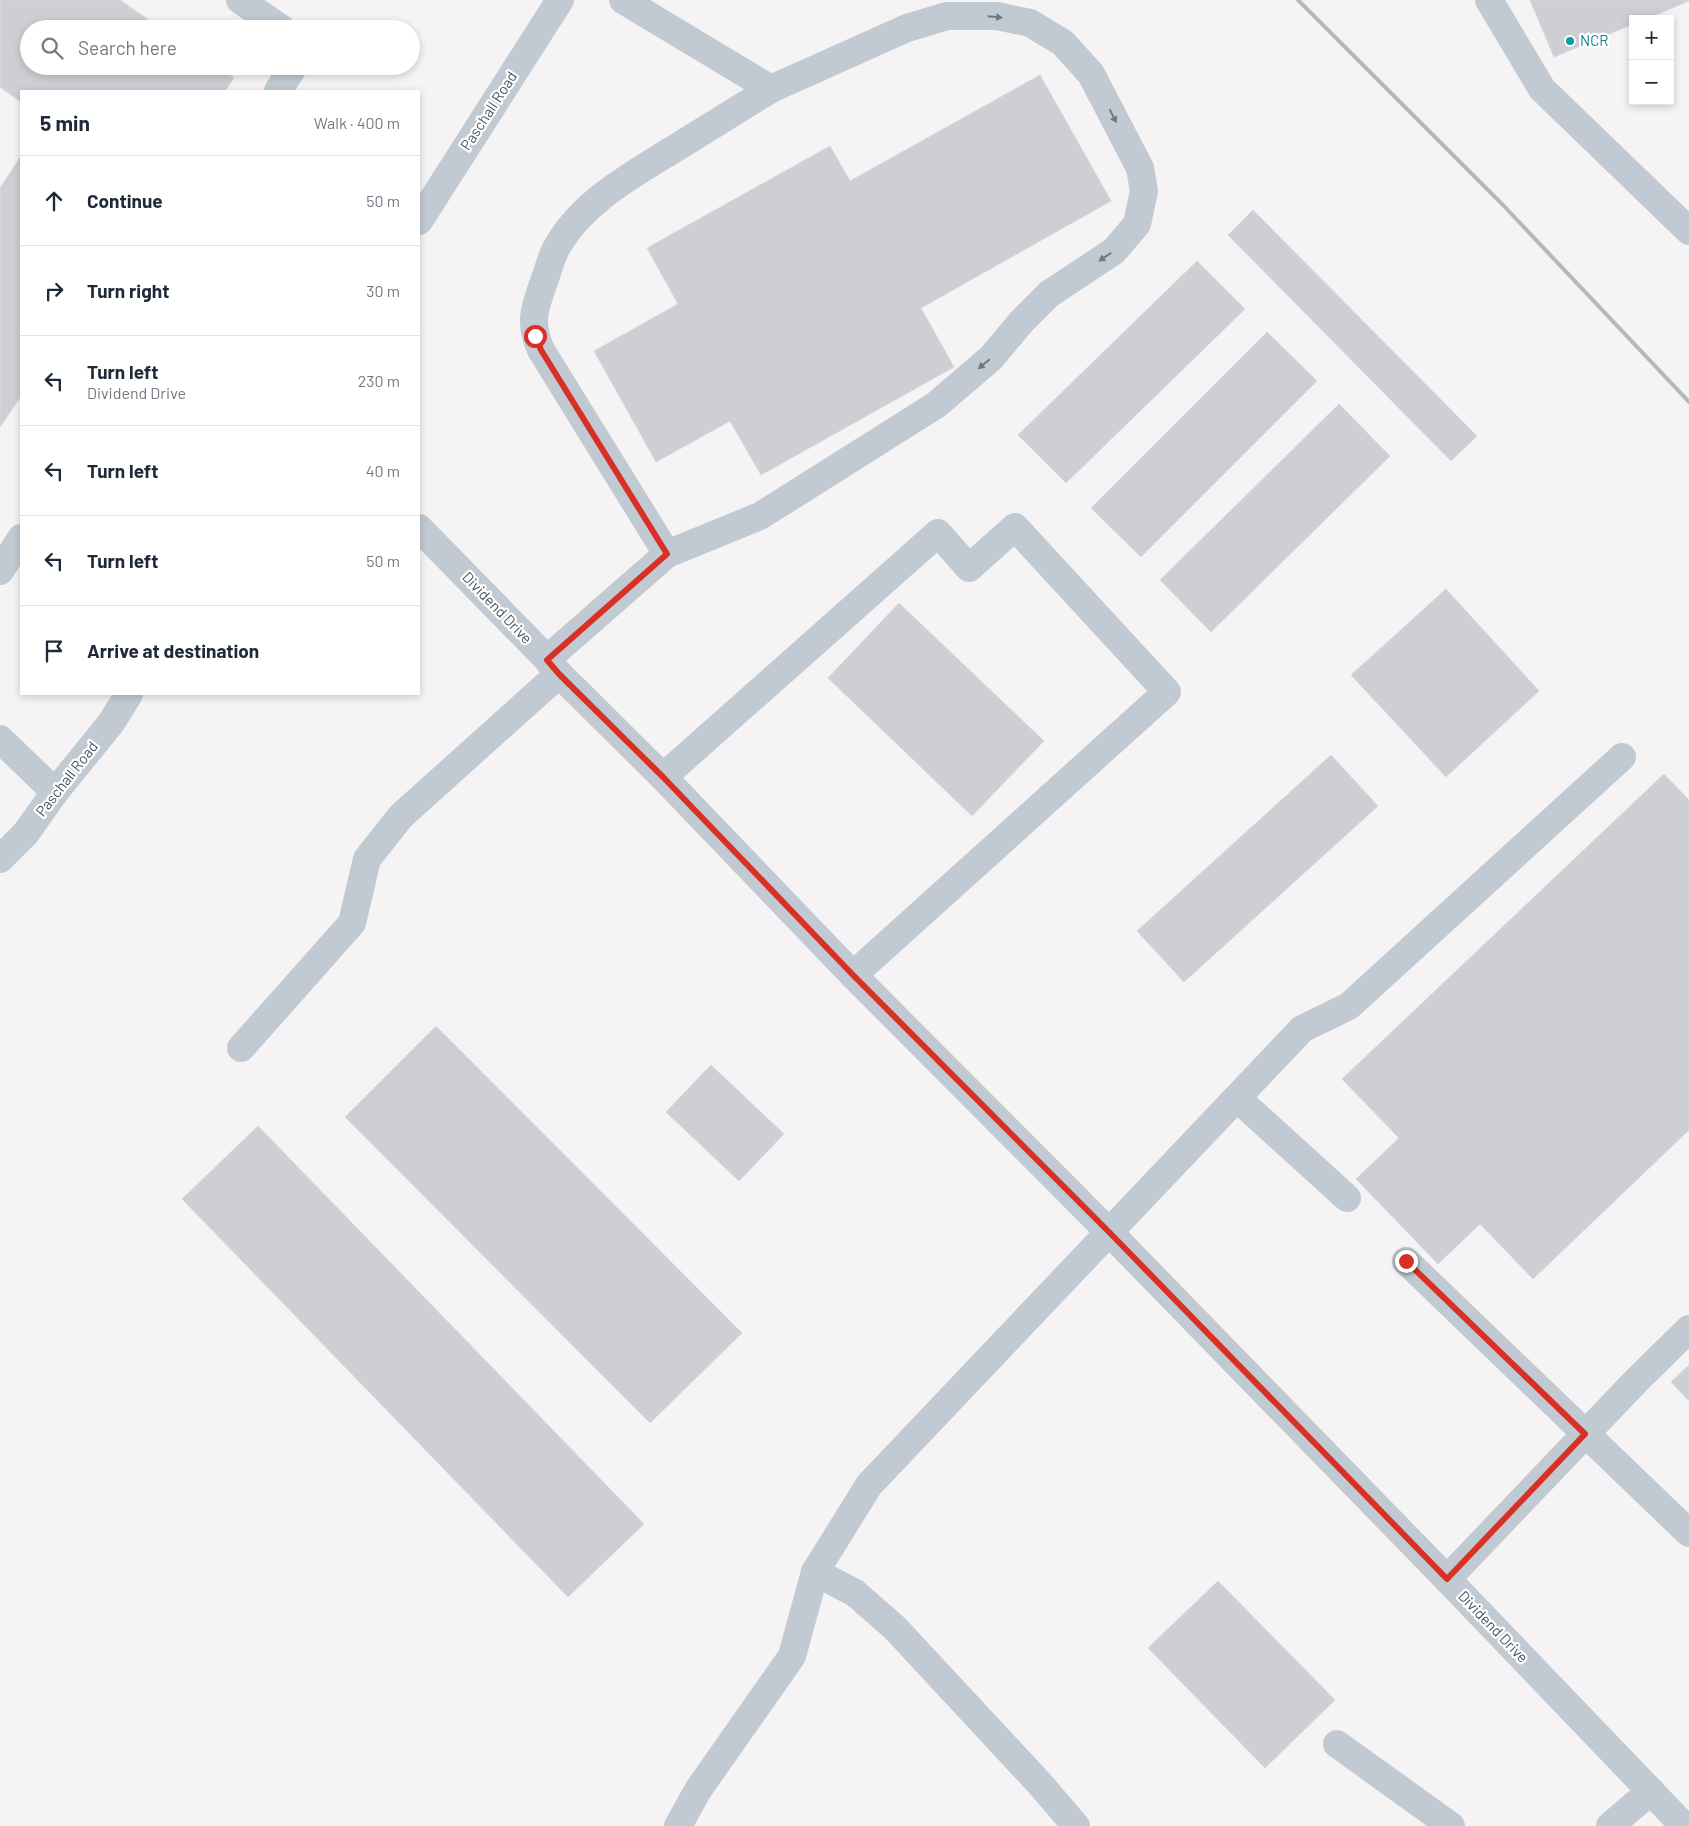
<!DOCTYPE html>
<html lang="en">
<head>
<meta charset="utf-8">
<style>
	:root { --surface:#fff; --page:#f6f6f7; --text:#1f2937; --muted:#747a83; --line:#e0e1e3 }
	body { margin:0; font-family:Barlow,sans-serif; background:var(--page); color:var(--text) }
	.controls { position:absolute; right:15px; top:15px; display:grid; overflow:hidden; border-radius:0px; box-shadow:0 2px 8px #0003 }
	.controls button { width:45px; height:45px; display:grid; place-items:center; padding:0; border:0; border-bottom:1px solid var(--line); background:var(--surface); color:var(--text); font:25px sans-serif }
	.stop { position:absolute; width:15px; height:15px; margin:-11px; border:4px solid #d93025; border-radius:50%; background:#fff }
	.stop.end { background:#d93025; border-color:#fff; box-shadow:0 1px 5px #0008 }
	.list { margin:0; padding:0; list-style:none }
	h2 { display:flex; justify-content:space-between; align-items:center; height:65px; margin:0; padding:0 20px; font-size:21px }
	h2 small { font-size:16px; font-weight:400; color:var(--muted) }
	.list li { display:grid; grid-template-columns:32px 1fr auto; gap:15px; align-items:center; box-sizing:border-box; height:90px; padding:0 20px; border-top:1px solid var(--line) }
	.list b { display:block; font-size:19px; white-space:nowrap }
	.list p { margin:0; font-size:16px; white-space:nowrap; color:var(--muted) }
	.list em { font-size:16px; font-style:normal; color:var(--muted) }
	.icon { flex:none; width:28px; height:28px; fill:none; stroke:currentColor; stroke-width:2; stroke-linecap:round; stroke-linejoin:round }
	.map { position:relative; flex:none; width:1689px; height:1826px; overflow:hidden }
	.search { position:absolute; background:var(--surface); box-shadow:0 2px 8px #0003; left:20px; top:20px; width:400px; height:55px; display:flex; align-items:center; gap:12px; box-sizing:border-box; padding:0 18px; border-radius:28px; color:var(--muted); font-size:19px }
	.panel { position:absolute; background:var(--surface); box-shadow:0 2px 8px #0003; left:20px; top:90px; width:400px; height:605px; border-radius:0px }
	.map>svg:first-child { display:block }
</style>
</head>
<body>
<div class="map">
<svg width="1689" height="1826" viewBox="0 0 1689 1826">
	<rect width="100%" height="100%" fill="#f5f3f3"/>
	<g fill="#cdcfd5" stroke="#d7d9de">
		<path d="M0 0H120L162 29H29V66H217L234 78 225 91H21V102L0 87Z"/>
		<path d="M1530 0H1689V1L1646 19H1633V24L1554 57Z"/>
		<path d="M1040 75 1111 201 921 308 954 367 761 475 730 421 656 462 594 351 678 304 647 248 830 146 850 181Z"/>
		<path d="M21 156V396L0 427V188Z"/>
		<path d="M1253 210 1477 436 1451 461 1228 235Z"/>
		<path d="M1197 261 1245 309 1066 483 1018 435Z"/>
		<path d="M1267 332 1317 381 1141 557 1091 508Z"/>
		<path d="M1339 404 1390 456 1211 632 1160 580Z"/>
		<path d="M1446 589 1539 691 1446 777 1351 675Z"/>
		<path d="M899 603 1044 741 972 816 828 678Z"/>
		<path d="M1331 755 1378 806 1184 982 1137 931Z"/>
		<path d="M1664 774 1689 800V1130L1533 1279 1480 1224 1438 1264 1356 1179 1399 1138 1342 1079Z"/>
		<path d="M436 1026 742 1333 650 1423 345 1117Z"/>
		<path d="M711 1065 784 1134 739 1181 666 1112Z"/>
		<path d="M258 1126 644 1524 568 1597 182 1199Z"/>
		<path d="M1689 1365V1401L1671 1382Z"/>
		<path d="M1218 1581 1335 1700 1265 1768 1148 1648Z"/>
	</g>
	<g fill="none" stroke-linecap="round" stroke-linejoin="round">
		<g stroke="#c1cad2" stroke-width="28">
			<path d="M240 0 282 29"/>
			<path d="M1489 0 1542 89 1689 231"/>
			<path d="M278 91 294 66"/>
			<path d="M419 221 560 0"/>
			<path d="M419 528 547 659 559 674 663 777 853 975 1110 1233 1447 1579 1684 1826"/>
			<path d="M667 554 541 350C529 324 534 310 543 284 548 272 551 256 558 245 584 201 632 175 674 149 706 129 739 109 771 89"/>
			<path d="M0 571 21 538"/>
			<path d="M547 659 667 554 760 516 936 405 991 358 1022 321 1049 294 1114 251 1137 224 1144 191 1140 168 1091 74 1063 43 1030 23 997 16H947L907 28 771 89 623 0"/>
			<path d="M0 739 55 792"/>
			<path d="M663 777 938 533 969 568 1015 527 1167 692 853 975"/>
			<path d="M0 859 26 833 55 792 111 723 129 694"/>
			<path d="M241 1048 352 923 367 859 401 816 559 674"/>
			<path d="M1237 1098 1347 1198"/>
			<path d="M1406 1261 1689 1533"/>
			<path d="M815 1572 855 1593 895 1628 1040 1784 1076 1826"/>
			<path d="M1447 1579 1636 1381 1689 1329"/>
			<path d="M1337 1744 1451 1826"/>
			<path d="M678 1826 698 1790 792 1656 815 1572 869 1485 1302 1029 1349 1006 1622 757"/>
			<path d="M1610 1826 1651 1791"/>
		</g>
		<path stroke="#b5b8bd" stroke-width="4" d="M1298 0 1503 205 1689 402"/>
	</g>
	<defs><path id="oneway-solid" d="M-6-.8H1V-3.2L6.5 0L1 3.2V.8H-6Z" transform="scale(1.25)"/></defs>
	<g fill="#6e7983">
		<use href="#oneway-solid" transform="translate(995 17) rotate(5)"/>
		<use href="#oneway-solid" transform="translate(1113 116) rotate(63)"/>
		<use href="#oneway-solid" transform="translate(1105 257) rotate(146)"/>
		<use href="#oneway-solid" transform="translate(984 364) rotate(140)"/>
	</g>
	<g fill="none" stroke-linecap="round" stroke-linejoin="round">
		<path stroke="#d93025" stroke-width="6" d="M535 336 541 350 667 554 547 660 559 674 663 777 853 975 1110 1233 1447 1579 1585 1434 1406 1261"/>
	</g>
	<circle fill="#0f9aa8" stroke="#fff" stroke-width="2" cx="1570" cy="41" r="5"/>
	<g text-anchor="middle" stroke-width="4.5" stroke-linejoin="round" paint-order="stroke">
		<g font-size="15" fill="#0d838f" stroke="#fff" text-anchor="start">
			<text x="1580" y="46">NCR</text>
		</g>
		<g font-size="15" fill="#4a5661" stroke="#fff">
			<text transform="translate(489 111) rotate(-57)" y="5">Paschall Road</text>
			<text transform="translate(497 608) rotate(46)" y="5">Dividend Drive</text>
			<text transform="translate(67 779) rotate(-52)" y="5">Paschall Road</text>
			<text transform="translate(1493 1627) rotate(46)" y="5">Dividend Drive</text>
		</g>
	</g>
</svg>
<div class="controls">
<button>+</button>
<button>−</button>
</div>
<div class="stop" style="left:535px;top:336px"></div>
<div class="stop end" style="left:1406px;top:1261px"></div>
<div class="search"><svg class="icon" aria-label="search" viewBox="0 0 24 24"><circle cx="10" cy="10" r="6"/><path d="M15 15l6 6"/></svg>Search here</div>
<section class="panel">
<h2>5 min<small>Walk · 400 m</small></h2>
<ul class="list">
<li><svg class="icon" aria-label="ahead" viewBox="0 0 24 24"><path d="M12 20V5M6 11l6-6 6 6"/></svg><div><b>Continue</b></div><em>50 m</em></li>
<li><svg class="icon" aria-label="right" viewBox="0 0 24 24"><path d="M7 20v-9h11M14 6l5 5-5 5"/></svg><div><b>Turn right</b></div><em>30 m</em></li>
<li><svg class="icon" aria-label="left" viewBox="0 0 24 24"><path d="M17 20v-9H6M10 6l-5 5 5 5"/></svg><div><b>Turn left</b><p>Dividend Drive</p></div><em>230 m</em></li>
<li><svg class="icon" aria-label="left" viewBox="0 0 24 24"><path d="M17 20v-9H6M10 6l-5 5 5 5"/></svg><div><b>Turn left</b></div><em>40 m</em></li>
<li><svg class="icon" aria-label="left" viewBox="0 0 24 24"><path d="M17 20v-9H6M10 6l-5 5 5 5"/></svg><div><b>Turn left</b></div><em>50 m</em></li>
<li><svg class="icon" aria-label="arrive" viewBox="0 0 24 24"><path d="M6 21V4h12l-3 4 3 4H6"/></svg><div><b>Arrive at destination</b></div></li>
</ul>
</section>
</div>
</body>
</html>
